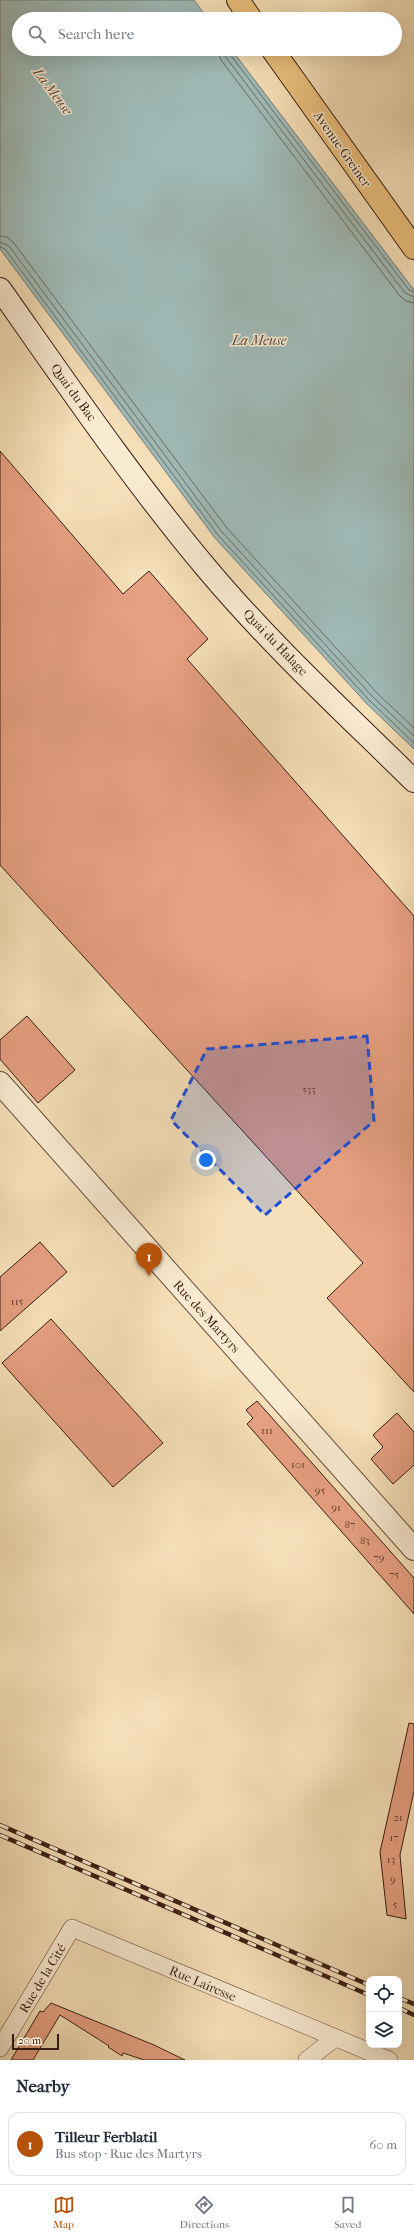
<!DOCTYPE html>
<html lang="en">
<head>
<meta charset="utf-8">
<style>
	:root { --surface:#fff; --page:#f6f6f7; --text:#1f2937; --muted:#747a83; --line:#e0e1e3; --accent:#b45309 }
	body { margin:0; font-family:"IM FELL French Canon",serif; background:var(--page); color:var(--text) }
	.controls { position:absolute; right:12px; bottom:12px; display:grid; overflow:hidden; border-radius:8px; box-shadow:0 4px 16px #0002 }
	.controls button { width:36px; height:36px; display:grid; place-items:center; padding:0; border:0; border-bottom:1px solid var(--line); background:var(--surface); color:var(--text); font:20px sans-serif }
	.scale { position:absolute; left:12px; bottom:10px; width:47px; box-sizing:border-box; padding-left:4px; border:2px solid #391e14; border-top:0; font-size:11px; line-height:14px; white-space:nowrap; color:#391e14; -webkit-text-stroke:3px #f9ebd2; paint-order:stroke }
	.you { position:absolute; left:206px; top:1160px; width:14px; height:14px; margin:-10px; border:3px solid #fff; border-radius:50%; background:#1a73e8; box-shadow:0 0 0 6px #1a73e833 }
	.badge { display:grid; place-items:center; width:26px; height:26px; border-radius:50%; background:var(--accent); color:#fff; font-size:13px; font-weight:700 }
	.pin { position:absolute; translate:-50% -33px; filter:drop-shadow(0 1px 2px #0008) }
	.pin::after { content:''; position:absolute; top:21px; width:14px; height:12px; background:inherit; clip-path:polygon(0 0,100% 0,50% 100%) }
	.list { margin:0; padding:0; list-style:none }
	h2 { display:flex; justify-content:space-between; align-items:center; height:52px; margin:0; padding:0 16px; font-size:17px }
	h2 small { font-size:13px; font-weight:400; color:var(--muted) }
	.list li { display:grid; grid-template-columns:26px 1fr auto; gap:12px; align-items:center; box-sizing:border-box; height:64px; margin:0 8px 8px; padding:0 8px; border:1px solid var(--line); border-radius:12px }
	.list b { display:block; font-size:15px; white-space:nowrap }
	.list p { margin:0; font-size:13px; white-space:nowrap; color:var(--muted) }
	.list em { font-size:13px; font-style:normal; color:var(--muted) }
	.icon { flex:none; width:22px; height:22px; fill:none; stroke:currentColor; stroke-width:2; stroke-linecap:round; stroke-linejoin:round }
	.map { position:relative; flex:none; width:414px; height:2060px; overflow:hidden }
	.search { position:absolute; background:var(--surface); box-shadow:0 4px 16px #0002; left:12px; right:12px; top:12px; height:44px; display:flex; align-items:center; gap:10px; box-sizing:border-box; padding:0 14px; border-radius:22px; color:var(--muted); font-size:15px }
	.sheet { height:124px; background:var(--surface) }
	nav { display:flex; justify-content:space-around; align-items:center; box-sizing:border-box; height:56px; border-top:1px solid var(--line); background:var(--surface); font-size:11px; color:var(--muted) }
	nav a { display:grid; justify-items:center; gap:2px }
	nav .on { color:var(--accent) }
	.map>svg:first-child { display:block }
</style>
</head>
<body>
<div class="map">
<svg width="414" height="2060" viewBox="0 0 414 2060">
	<rect width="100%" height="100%" fill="#f6e0b9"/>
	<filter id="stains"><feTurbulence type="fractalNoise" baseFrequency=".005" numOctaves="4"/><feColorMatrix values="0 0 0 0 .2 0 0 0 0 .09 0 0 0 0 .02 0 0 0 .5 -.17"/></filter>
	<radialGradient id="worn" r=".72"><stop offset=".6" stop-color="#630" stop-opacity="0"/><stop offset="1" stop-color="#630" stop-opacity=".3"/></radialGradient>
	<path fill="#9fbbb8" stroke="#767c76" d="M0 0H194L208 19H19V49H231L414 290V749L367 704 215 538 0 249Z"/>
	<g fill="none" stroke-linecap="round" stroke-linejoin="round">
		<g stroke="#6c6c66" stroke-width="1">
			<path d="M217 49 221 60 400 296 406 301 414 303"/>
			<path d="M223 49 225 56 405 293 414 297"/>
			<path d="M228 49 229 53 409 290 414 292"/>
			<path d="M0 236 7 237 13 242 227 528 377 693 414 728"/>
			<path d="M0 242 9 246 222 532 373 697 414 736"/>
			<path d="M0 247 5 249 218 535 370 701 414 743"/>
		</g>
	</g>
	<g fill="#e6a082" stroke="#391e14">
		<path d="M0 451 123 594 149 571 208 639 187 659 414 916V1392L327 1298 363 1263 0 865Z"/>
		<path d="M27 1016 75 1070 38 1103 0 1059V1040Z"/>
		<path d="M40 1242 67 1272 0 1331V1277Z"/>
		<path d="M51 1319 163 1443 113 1487 2 1363Z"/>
		<path d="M257 1401 414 1578V1614L247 1424 253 1418 246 1410Z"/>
		<path d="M397 1413 414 1432V1465L393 1484 371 1459 383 1447 373 1435Z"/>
		<path d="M409 1723 414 1724V1791L400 1855 406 1919 387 1915 380 1852Z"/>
		<path d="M51 2003 154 2045 185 2060H144L123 2053 122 2056 108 2047 109 2046 60 2015 33 2060H11L40 2011 43 2012Z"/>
	</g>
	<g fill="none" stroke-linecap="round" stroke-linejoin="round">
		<g stroke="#684e3d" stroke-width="18">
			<g id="minor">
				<path d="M0 2048 72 1928 389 2060"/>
				<path d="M307 2060 335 2038"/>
			</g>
		</g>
		<g stroke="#684e3d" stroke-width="24">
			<path id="tertiary" d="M0 1083 414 1549"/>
		</g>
		<g stroke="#391e14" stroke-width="24">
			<path id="secondary" d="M0 289C67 384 133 481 208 570 271 645 344 712 414 781"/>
		</g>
		<g stroke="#391e14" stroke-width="24">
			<g id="primary">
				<path d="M238 0 251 19"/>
				<path d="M272 49 414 248"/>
			</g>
		</g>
		<use href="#minor" stroke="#f9ebd2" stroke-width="17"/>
		<use href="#tertiary" stroke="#f9ebd2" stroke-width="22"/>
		<use href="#secondary" stroke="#f9ebd2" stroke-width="22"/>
		<use href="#primary" stroke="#ebc07c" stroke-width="22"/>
		<g stroke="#391e14" stroke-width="4.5">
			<g id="rail">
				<path d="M0 1825 369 1985"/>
				<path d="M0 1835 369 1995"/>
				<path d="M399 1998 414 2004"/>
				<path d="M399 2008 414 2015"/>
			</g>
		</g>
		<use href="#rail" stroke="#f9ebd2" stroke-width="3" stroke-dasharray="9" stroke-linecap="butt"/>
	</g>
	<path fill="#1d4ed8" fill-opacity="0.2" stroke="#1d4ed8" stroke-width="3" stroke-dasharray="8 5" stroke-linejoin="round" d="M367 1036 374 1121 265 1215 171 1120 207 1049Z"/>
	<g text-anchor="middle" stroke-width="3" stroke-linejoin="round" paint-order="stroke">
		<g font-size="11" fill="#643e30">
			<text x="309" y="1093">533</text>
			<text x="17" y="1305">115</text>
			<text x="267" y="1434">111</text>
			<text x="298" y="1468">101</text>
			<text x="320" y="1494">95</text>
			<text x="336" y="1511">91</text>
			<text x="350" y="1528">87</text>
			<text x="365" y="1544">83</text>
			<text x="379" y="1561">79</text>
			<text x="394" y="1578">75</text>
			<text x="398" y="1821">21</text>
			<text x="394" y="1841">17</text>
			<text x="391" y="1863">13</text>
			<text x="393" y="1883">9</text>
			<text x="395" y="1908">5</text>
		</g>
		<g font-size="13" fill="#391e14" stroke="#f9ebd2">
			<text transform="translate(343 149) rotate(55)" y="5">Avenue Greiner</text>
			<text transform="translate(74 392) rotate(54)" y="5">Quai du Bac</text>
			<text transform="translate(276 642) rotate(46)" y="5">Quai du Halage</text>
			<text transform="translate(207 1316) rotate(48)" y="5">Rue des Martyrs</text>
			<text transform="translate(42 1978) rotate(-59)" y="5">Rue de la Cité</text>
			<text transform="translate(203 1983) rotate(23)" y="5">Rue Lairesse</text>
		</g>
		<g font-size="14" font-style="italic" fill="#584d45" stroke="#f9ebd2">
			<text transform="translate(53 91) rotate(53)" y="5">La Meuse</text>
			<text x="259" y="345">La Meuse</text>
		</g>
	</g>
	<rect width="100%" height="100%" filter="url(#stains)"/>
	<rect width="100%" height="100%" fill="url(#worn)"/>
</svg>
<div class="controls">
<button><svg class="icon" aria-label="locate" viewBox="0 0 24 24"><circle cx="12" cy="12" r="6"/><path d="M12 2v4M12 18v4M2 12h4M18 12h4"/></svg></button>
<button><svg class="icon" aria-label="layers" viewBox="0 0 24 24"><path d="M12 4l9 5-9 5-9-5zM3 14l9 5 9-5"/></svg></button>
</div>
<div class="scale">20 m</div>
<div class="you"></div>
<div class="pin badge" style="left:149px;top:1276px">1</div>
<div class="search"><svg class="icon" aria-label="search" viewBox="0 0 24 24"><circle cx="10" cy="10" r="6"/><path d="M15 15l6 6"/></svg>Search here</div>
</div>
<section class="sheet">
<h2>Nearby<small></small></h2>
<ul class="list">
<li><span class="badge">1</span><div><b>Tilleur Ferblatil</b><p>Bus stop · Rue des Martyrs</p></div><em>60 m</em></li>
</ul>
</section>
<nav>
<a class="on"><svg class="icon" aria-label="map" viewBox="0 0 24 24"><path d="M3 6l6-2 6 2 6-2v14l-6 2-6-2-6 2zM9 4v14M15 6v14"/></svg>Map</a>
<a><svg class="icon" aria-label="directions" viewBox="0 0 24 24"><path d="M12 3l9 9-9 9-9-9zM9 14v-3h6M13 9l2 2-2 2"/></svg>Directions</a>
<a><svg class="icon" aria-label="saved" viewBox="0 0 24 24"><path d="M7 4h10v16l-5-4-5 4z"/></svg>Saved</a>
</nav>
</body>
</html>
